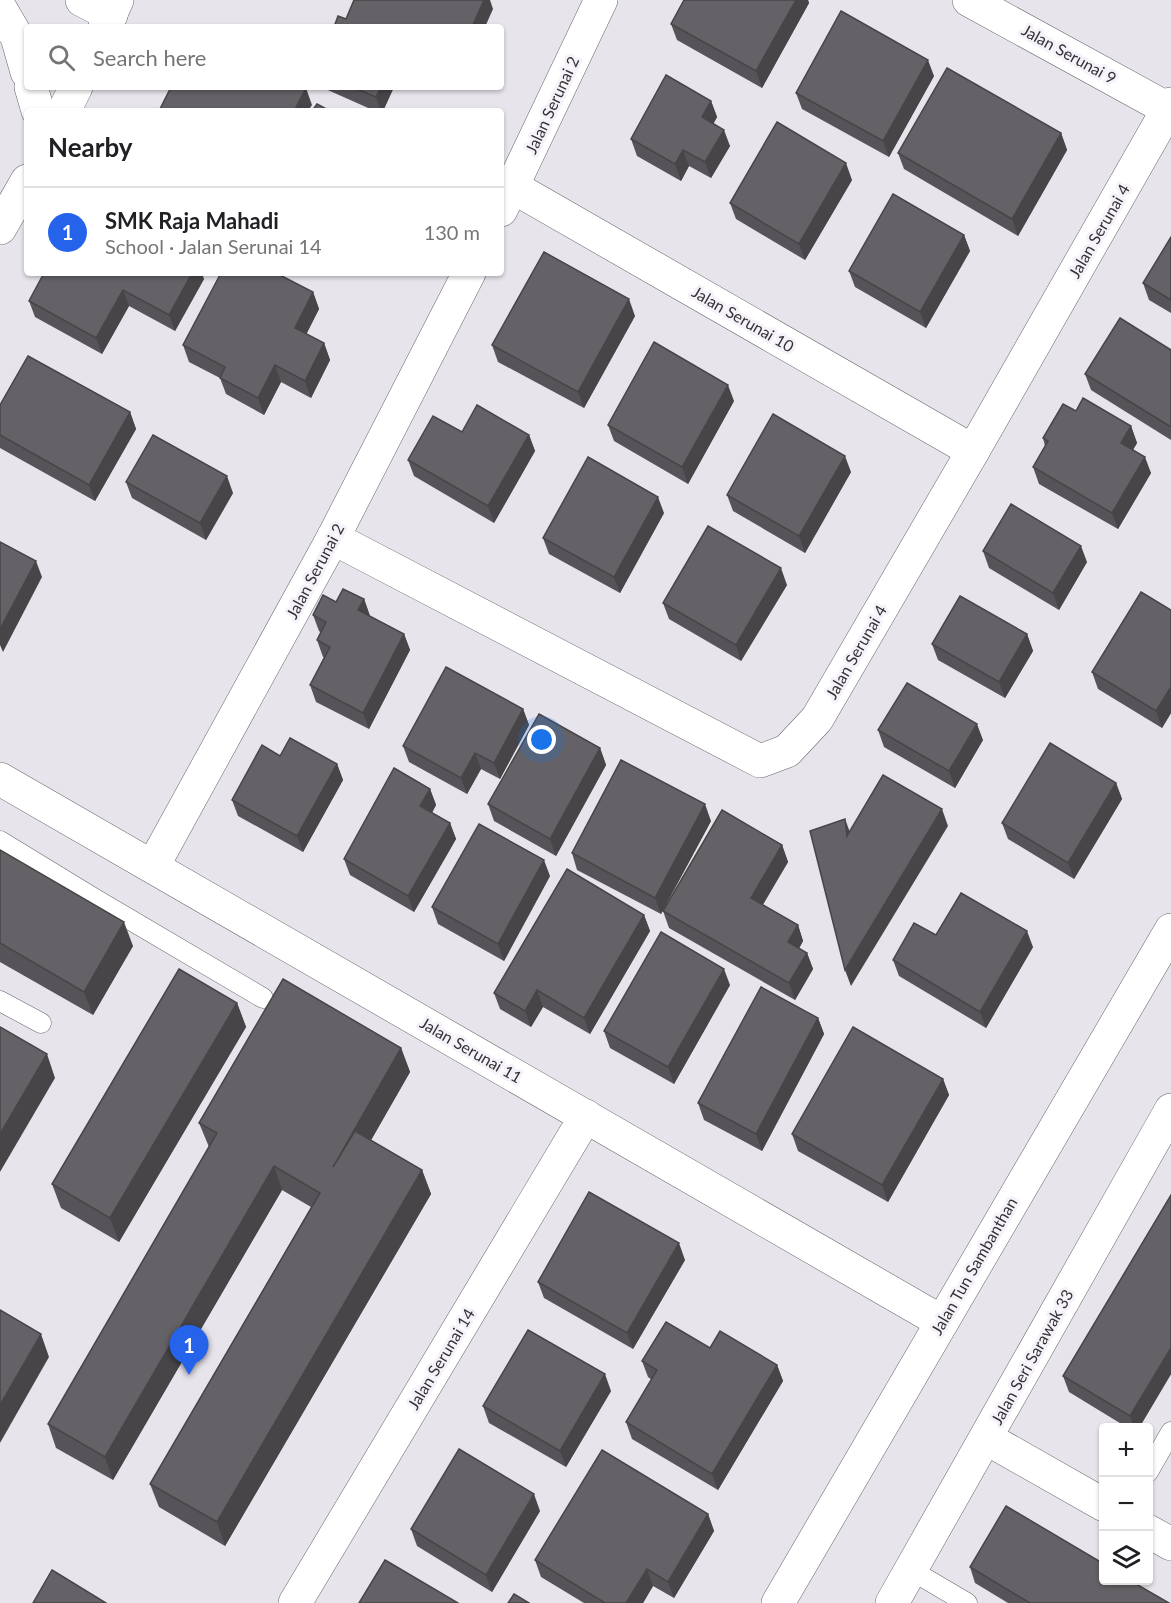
<!DOCTYPE html>
<html lang="en">
<head>
<meta charset="utf-8">
<style>
	:root { --surface:#fff; --page:#f2f2f2; --text:#202124; --muted:#757577; --line:#e0e0e0; --accent:#2563eb }
	body { margin:0; font-family:Lato,sans-serif; background:var(--page); color:var(--text) }
	.controls { position:absolute; right:18px; bottom:18px; display:grid; overflow:hidden; border-radius:6px; box-shadow:0 2px 4px #0004 }
	.controls button { width:54px; height:54px; display:grid; place-items:center; padding:0; border:0; border-bottom:2px solid var(--line); background:var(--surface); color:var(--text); font:30px sans-serif }
	.you { position:absolute; left:542px; top:740px; width:21px; height:21px; margin:-15px; border:4px solid #fff; border-radius:50%; background:#1a73e8; box-shadow:0 0 0 9px #1a73e833 }
	.badge { display:grid; place-items:center; width:39px; height:39px; border-radius:50%; background:var(--accent); color:#fff; font-size:20px; font-weight:700 }
	.pin { position:absolute; translate:-50% -50px; filter:drop-shadow(0 2px 3px #0008) }
	.pin::after { content:''; position:absolute; top:32px; width:21px; height:18px; background:inherit; clip-path:polygon(0 0,100% 0,50% 100%) }
	.list { margin:0; padding:0; list-style:none }
	h2 { display:flex; justify-content:space-between; align-items:center; height:78px; margin:0; padding:0 24px; font-size:26px }
	h2 small { font-size:20px; font-weight:400; color:var(--muted) }
	.list li { display:grid; grid-template-columns:39px 1fr auto; gap:18px; align-items:center; box-sizing:border-box; height:90px; padding:0 24px; border-top:2px solid var(--line) }
	.list b { display:block; font-size:22px; white-space:nowrap }
	.list p { margin:0; font-size:20px; white-space:nowrap; color:var(--muted) }
	.list em { font-size:20px; font-style:normal; color:var(--muted) }
	.icon { flex:none; width:33px; height:33px; fill:none; stroke:currentColor; stroke-width:2; stroke-linecap:round; stroke-linejoin:round }
	.map { position:relative; flex:none; width:1171px; height:1603px; overflow:hidden }
	.search { position:absolute; background:var(--surface); box-shadow:0 2px 4px #0004; left:24px; top:24px; width:480px; height:66px; display:flex; align-items:center; gap:15px; box-sizing:border-box; padding:0 21px; border-radius:6px; color:var(--muted); font-size:22px }
	.panel { position:absolute; background:var(--surface); box-shadow:0 2px 4px #0004; left:24px; top:108px; width:480px; height:168px; border-radius:6px }
	.map>svg:first-child { display:block }
</style>
</head>
<body>
<div class="map">
<svg width="1171" height="1603" viewBox="0 0 1171 1603">
	<rect width="100%" height="100%" fill="#e8e4eb"/>
	<g fill="none" stroke-linecap="round" stroke-linejoin="round">
		<g stroke="#6b676d" stroke-width="21">
			<g id="lane">
				<path d="M0 841 95 899 263 998"/>
				<path d="M0 1001 41 1023"/>
				<path d="M1148 1472 1171 1432"/>
				<path d="M911 1570 967 1603"/>
			</g>
		</g>
		<g stroke="#6b676d" stroke-width="34">
			<g id="street">
				<path d="M82 0 111 15"/>
				<path d="M969 0 1168 109"/>
				<path d="M513 187 973 451"/>
				<path d="M501 210 601 0"/>
				<path d="M333 538 760 761 787 751 817 719 973 451 1171 104"/>
				<path d="M0 779 942 1322"/>
				<path d="M153 866 333 538 469 273"/>
				<path d="M986 1438 1104 1505"/>
				<path d="M1148 1531 1171 1544"/>
				<path d="M295 1603 586 1116"/>
				<path d="M892 1603 1171 1110"/>
			</g>
		</g>
		<g stroke="#6b676d" stroke-width="34">
			<g id="secondary">
				<path d="M0 8 17 37 27 72"/>
				<path d="M105 27 117 0"/>
				<path d="M31 87 38 111"/>
				<path d="M64 111 76 87"/>
				<path d="M0 228 27 181"/>
				<path d="M778 1603 1171 930"/>
			</g>
		</g>
		<use href="#lane" stroke="#fff" stroke-width="20"/>
		<use href="#street" stroke="#fff" stroke-width="33"/>
		<use href="#secondary" stroke="#fff" stroke-width="33"/>
	</g>
	<g fill="#575459">
		<path d="M684 0H808L809 3 762 88 677 40 671 24Z"/>
		<path d="M934 76 889 157 802 109 796 93Z"/>
		<path d="M321 87H394L383 111H375Z"/>
		<path d="M711 101 717 117 713 124 730 146 711 178 689 166 681 181 637 156 631 139Z"/>
		<path d="M1061 133 1067 150 1018 236 904 169 898 153Z"/>
		<path d="M852 180 805 260 736 219 730 203Z"/>
		<path d="M964 235 970 251 926 328 855 287 849 271Z"/>
		<path d="M1171 237V313L1149 300 1143 283Z"/>
		<path d="M204 279 175 331 129 306 102 354 35 317 29 301Z"/>
		<path d="M313 292 319 309 306 334 324 343 330 360 311 398 281 382 264 415 226 394 220 378 189 362 183 345Z"/>
		<path d="M635 316 584 408 498 362 492 345Z"/>
		<path d="M1171 350V440L1091 390 1085 374Z"/>
		<path d="M734 401 688 484 614 441 608 425Z"/>
		<path d="M0 405 130 412 136 429 95 501 0 448Z"/>
		<path d="M1076 411 1131 426 1137 443 1133 450 1151 473 1118 529 1039 484 1033 467 1045 446 1043 438Z"/>
		<path d="M462 432 529 435 535 451 494 523 414 476 408 460Z"/>
		<path d="M851 472 805 553 733 511 727 495Z"/>
		<path d="M126 482 233 493 206 540 132 498Z"/>
		<path d="M664 513 620 593 549 554 543 538Z"/>
		<path d="M983 551 1087 562 1059 610 989 568Z"/>
		<path d="M787 585 741 661 669 619 663 603Z"/>
		<path d="M364 599 370 616 404 634 410 650 369 729 316 702 310 685 324 657H323L317 640 321 633 319 631 313 615 336 602Z"/>
		<path d="M1171 610V713L1162 728 1098 689 1092 672Z"/>
		<path d="M1027 634 1033 651 1005 698 938 660 932 644Z"/>
		<path d="M523 709 529 725 500 779 481 769 467 794 409 762 403 746Z"/>
		<path d="M878 730 983 740 955 788 884 747Z"/>
		<path d="M600 748 606 765 556 856 494 821 488 804Z"/>
		<path d="M337 764 343 780 303 852 238 816 232 800Z"/>
		<path d="M1116 783 1122 799 1074 879 1008 839 1002 823Z"/>
		<path d="M430 789 436 805 432 813 450 823 456 839 414 912 350 875 344 859Z"/>
		<path d="M711 821 661 914 577 870 572 853Z"/>
		<path d="M782 845 788 862 762 905 798 925 803 941 799 948 807 953 813 969 795 1000 669 928 663 911Z"/>
		<path d="M0 850 133 946 93 1015 0 962Z"/>
		<path d="M550 876 504 961 438 924 432 907Z"/>
		<path d="M644 915 650 931 590 1034 543 1007 531 1027 500 1009 494 993Z"/>
		<path d="M936 935 1033 947 986 1028 899 976 893 960Z"/>
		<path d="M730 985 674 1084 610 1048 604 1031Z"/>
		<path d="M237 1003 246 1027 119 1242 61 1208 52 1184Z"/>
		<path d="M818 1018 824 1034 762 1151 704 1120 698 1103Z"/>
		<path d="M401 1048 410 1072 371 1140 422 1170 431 1194 225 1546 159 1507 150 1484 311 1207 282 1190 113 1480 56 1448 48 1424 209 1147 199 1123Z"/>
		<path d="M943 1079 949 1095 888 1202 798 1151 792 1134Z"/>
		<path d="M1171 1195V1374L1139 1428H1128L1069 1392 1063 1376Z"/>
		<path d="M685 1260 633 1349 544 1298 538 1282Z"/>
		<path d="M710 1348 777 1365 783 1381 718 1490 632 1439 626 1422 652 1380 648 1377 642 1361Z"/>
		<path d="M611 1391 566 1467 489 1423 483 1406Z"/>
		<path d="M540 1511 492 1592 417 1546 411 1529Z"/>
		<path d="M708 1514 714 1531 674 1598 653 1586 643 1603H584L541 1577 535 1560Z"/>
		<path d="M970 1567 1169 1603H1008L975 1583Z"/>
	</g>
	<g fill="#474548">
		<path d="M484 0H490L493 9 485 27H472Z"/>
		<path d="M796 0H808L809 3 762 88 756 71Z"/>
		<path d="M928 60 934 76 889 157 883 141Z"/>
		<path d="M381 87H394L383 111H381L376 97Z"/>
		<path d="M306 88 312 105 308 111H294Z"/>
		<path d="M711 101 717 117 708 134 702 117Z"/>
		<path d="M724 130 730 146 711 178 705 162Z"/>
		<path d="M1061 133 1067 150 1018 236 1012 219Z"/>
		<path d="M683 150 689 166 681 181 675 164Z"/>
		<path d="M846 163 852 180 805 260 799 244Z"/>
		<path d="M964 235 970 251 926 328 920 312Z"/>
		<path d="M192 273H202L204 279 175 331 169 315Z"/>
		<path d="M123 290 129 306 102 354 96 338Z"/>
		<path d="M313 292 319 309 301 345 295 328Z"/>
		<path d="M629 299 635 316 584 408 578 392Z"/>
		<path d="M324 343 330 360 311 398 305 381Z"/>
		<path d="M275 365 281 382 264 415 258 398Z"/>
		<path d="M728 385 734 401 688 484 682 467Z"/>
		<path d="M130 412 136 429 95 501 89 485Z"/>
		<path d="M1131 426 1137 443 1127 459 1121 443Z"/>
		<path d="M529 435 535 451 494 523 488 506Z"/>
		<path d="M845 456 851 472 805 553 799 536Z"/>
		<path d="M1145 457 1151 473 1118 529 1112 513Z"/>
		<path d="M227 476 233 493 206 540 200 523Z"/>
		<path d="M658 497 664 513 620 593 614 577Z"/>
		<path d="M1081 546 1087 562 1059 610 1053 593Z"/>
		<path d="M36 561 42 577 3 652 0 645V629Z"/>
		<path d="M781 568 787 585 741 661 736 645Z"/>
		<path d="M364 599 370 616 364 627 358 610Z"/>
		<path d="M404 634 410 650 369 729 363 713Z"/>
		<path d="M1027 634 1033 651 1005 698 999 682Z"/>
		<path d="M1171 687V713L1162 728 1156 711Z"/>
		<path d="M523 709 529 725 500 779 494 763Z"/>
		<path d="M977 724 983 740 955 788 949 771Z"/>
		<path d="M600 748 606 765 556 856 550 839Z"/>
		<path d="M475 753 481 769 467 794 461 778Z"/>
		<path d="M337 764 343 780 303 852 297 836Z"/>
		<path d="M1116 783 1122 799 1074 879 1068 863Z"/>
		<path d="M430 789 436 805 426 823 420 806Z"/>
		<path d="M705 804 711 821 661 914 655 898Z"/>
		<path d="M942 809 948 826 851 986 845 970Z"/>
		<path d="M845 819 851 835 847 836Z"/>
		<path d="M450 823 456 839 414 912 408 896Z"/>
		<path d="M782 845 788 862 757 915 751 898Z"/>
		<path d="M544 860 550 876 504 961 498 944Z"/>
		<path d="M644 915 650 931 590 1034 584 1018Z"/>
		<path d="M124 922 133 946 93 1015 84 992Z"/>
		<path d="M798 925 803 941 794 958 788 942Z"/>
		<path d="M1027 931 1033 947 986 1028 980 1012Z"/>
		<path d="M807 953 813 969 795 1000 789 983Z"/>
		<path d="M724 969 730 985 674 1084 668 1067Z"/>
		<path d="M537 990 543 1007 531 1027 525 1011Z"/>
		<path d="M237 1003 246 1027 119 1242 110 1218Z"/>
		<path d="M818 1018 824 1034 762 1151 756 1134Z"/>
		<path d="M401 1048 410 1072 342 1191 333 1167Z"/>
		<path d="M47 1054 55 1078 0 1172V1134Z"/>
		<path d="M943 1079 949 1095 888 1202 882 1185Z"/>
		<path d="M274 1166 282 1190 113 1480 105 1457Z"/>
		<path d="M422 1170 431 1194 225 1546 217 1522Z"/>
		<path d="M679 1243 685 1260 633 1349 627 1333Z"/>
		<path d="M41 1334 49 1357 0 1443V1405Z"/>
		<path d="M1171 1348V1374L1139 1428H1134L1130 1416Z"/>
		<path d="M777 1365 783 1381 718 1490 712 1474Z"/>
		<path d="M605 1374 611 1391 566 1467 560 1451Z"/>
		<path d="M534 1494 540 1511 492 1592 486 1575Z"/>
		<path d="M708 1514 714 1531 674 1598 668 1582Z"/>
		<path d="M647 1569 653 1586 643 1603H626Z"/>
	</g>
	<g fill="#656267" stroke="#474548" stroke-width="1.5">
		<path d="M354 0H484L472 27H334L338 16 346 19Z"/>
		<path d="M684 0H796L756 71 671 24Z"/>
		<path d="M841 11 928 60 883 141 796 93Z"/>
		<path d="M947 68 1061 133 1012 219 898 153Z"/>
		<path d="M666 75 711 101 702 117 724 130 705 162 683 150 675 164 631 139Z"/>
		<path d="M171 87H303L306 88 294 111H159Z"/>
		<path d="M352 87H381L376 97Z"/>
		<path d="M317 104 330 111H312Z"/>
		<path d="M777 122 846 163 799 244 730 203Z"/>
		<path d="M893 194 964 235 920 312 849 271Z"/>
		<path d="M1171 237V300L1143 283Z"/>
		<path d="M544 252 629 299 578 392 492 345Z"/>
		<path d="M44 273H192L169 315 123 290 96 338 29 301Z"/>
		<path d="M221 273H276L313 292 295 328 324 343 305 381 275 365 258 398 220 378 225 367 183 345Z"/>
		<path d="M1120 318 1171 350V427L1085 374Z"/>
		<path d="M654 342 728 385 682 467 608 425Z"/>
		<path d="M28 356 130 412 89 485 0 435V405Z"/>
		<path d="M1083 398 1131 426 1121 443 1145 457 1112 513 1033 467 1048 441 1043 438 1063 404 1076 411Z"/>
		<path d="M477 405 529 435 488 506 408 460 433 416 462 432Z"/>
		<path d="M773 414 845 456 799 536 727 495Z"/>
		<path d="M153 435 227 476 200 523 126 482Z"/>
		<path d="M588 457 658 497 614 577 543 538Z"/>
		<path d="M1011 504 1081 546 1053 593 983 551Z"/>
		<path d="M708 526 781 568 736 645 663 603Z"/>
		<path d="M0 542 36 561 0 629Z"/>
		<path d="M343 589 364 599 358 610 404 634 363 713 310 685 330 647 317 640 326 622 313 615 323 595 336 602Z"/>
		<path d="M1141 592 1171 610V687L1156 711 1092 672Z"/>
		<path d="M960 596 1027 634 999 682 932 644Z"/>
		<path d="M446 667 523 709 494 763 475 753 461 778 403 746Z"/>
		<path d="M907 683 977 724 949 771 878 730Z"/>
		<path d="M539 714 600 748 550 839 488 804Z"/>
		<path d="M290 738 337 764 297 836 232 800 262 745 280 756Z"/>
		<path d="M1050 743 1116 783 1068 863 1002 823Z"/>
		<path d="M621 760 705 804 655 898 572 853Z"/>
		<path d="M394 768 430 789 420 806 450 823 408 896 344 859Z"/>
		<path d="M883 775 942 809 845 970 810 831 845 819 847 836Z"/>
		<path d="M722 810 782 845 751 898 798 925 788 942 807 953 789 983 663 911Z"/>
		<path d="M479 824 544 860 498 944 432 907Z"/>
		<path d="M0 850 124 922 84 992 0 943Z"/>
		<path d="M567 869 644 915 584 1018 537 990 525 1011 494 993Z"/>
		<path d="M961 893 1027 931 980 1012 893 960 914 923 936 935Z"/>
		<path d="M661 932 724 969 668 1067 604 1031Z"/>
		<path d="M179 969 237 1003 110 1218 52 1184Z"/>
		<path d="M283 979 401 1048 333 1167 355 1131 422 1170 217 1522 150 1484 320 1193 274 1166 105 1457 48 1424 217 1133 199 1123Z"/>
		<path d="M761 987 818 1018 756 1134 698 1103Z"/>
		<path d="M0 1027 47 1054 0 1134Z"/>
		<path d="M853 1027 943 1079 882 1185 792 1134Z"/>
		<path d="M589 1192 679 1243 627 1333 538 1282Z"/>
		<path d="M1171 1195V1348L1130 1416 1063 1376Z"/>
		<path d="M0 1310 41 1334 0 1405Z"/>
		<path d="M666 1322 710 1348 720 1331 777 1365 712 1474 626 1422 657 1370 642 1361Z"/>
		<path d="M528 1330 605 1374 560 1451 483 1406Z"/>
		<path d="M459 1449 534 1494 486 1575 411 1529Z"/>
		<path d="M602 1450 708 1514 668 1582 647 1569 626 1603H605L535 1560Z"/>
		<path d="M1006 1506 1104 1564V1581H1131L1169 1603H1030L970 1567Z"/>
		<path d="M385 1560 458 1603H359Z"/>
		<path d="M52 1570 106 1603H33Z"/>
		<path d="M514 1594 529 1603H508Z"/>
	</g>
	<g text-anchor="middle" stroke-width="6" stroke-linejoin="round" paint-order="stroke">
		<g font-size="16" fill="#343235" stroke="#f6f2f9">
			<text transform="translate(1069 54) rotate(29)" y="6">Jalan Serunai 9</text>
			<text transform="translate(552 105) rotate(-65)" y="6">Jalan Serunai 2</text>
			<text transform="translate(1099 231) rotate(-60)" y="6">Jalan Serunai 4</text>
			<text transform="translate(743 319) rotate(30)" y="6">Jalan Serunai 10</text>
			<text transform="translate(315 571) rotate(-62)" y="6">Jalan Serunai 2</text>
			<text transform="translate(856 652) rotate(-60)" y="6">Jalan Serunai 4</text>
			<text transform="translate(471 1050) rotate(30)" y="6">Jalan Serunai 11</text>
			<text transform="translate(974 1266) rotate(-60)" y="6">Jalan Tun Sambanthan</text>
			<text transform="translate(1032 1357) rotate(-61)" y="6">Jalan Seri Sarawak 33</text>
			<text transform="translate(441 1359) rotate(-59)" y="6">Jalan Serunai 14</text>
		</g>
	</g>
</svg>
<div class="controls">
<button>+</button>
<button>−</button>
<button><svg class="icon" aria-label="layers" viewBox="0 0 24 24"><path d="M12 4l9 5-9 5-9-5zM3 14l9 5 9-5"/></svg></button>
</div>
<div class="you"></div>
<div class="pin badge" style="left:189px;top:1375px">1</div>
<div class="search"><svg class="icon" aria-label="search" viewBox="0 0 24 24"><circle cx="10" cy="10" r="6"/><path d="M15 15l6 6"/></svg>Search here</div>
<section class="panel">
<h2>Nearby<small></small></h2>
<ul class="list">
<li><span class="badge">1</span><div><b>SMK Raja Mahadi</b><p>School · Jalan Serunai 14</p></div><em>130 m</em></li>
</ul>
</section>
</div>
</body>
</html>
